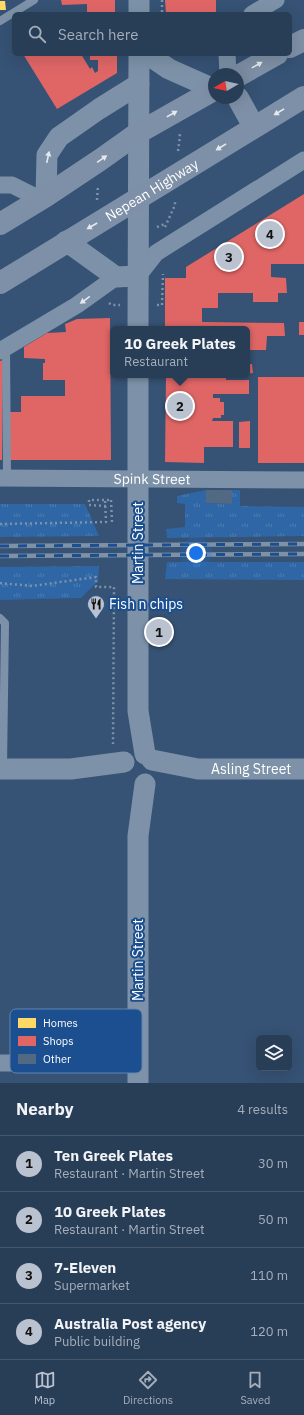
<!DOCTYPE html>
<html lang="en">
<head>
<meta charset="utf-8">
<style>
	:root { --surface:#283e57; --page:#30455d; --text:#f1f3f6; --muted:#a5aeba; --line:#44576d; --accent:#b9c2ce }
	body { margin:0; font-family:"IBM Plex Sans",sans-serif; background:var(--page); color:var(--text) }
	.controls { position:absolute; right:12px; bottom:12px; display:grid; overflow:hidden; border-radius:6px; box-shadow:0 4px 16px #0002 }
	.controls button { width:36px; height:36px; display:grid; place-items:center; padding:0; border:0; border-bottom:1px solid var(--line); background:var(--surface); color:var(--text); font:20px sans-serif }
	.compass { position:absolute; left:208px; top:68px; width:36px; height:36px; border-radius:50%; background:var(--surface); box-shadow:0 4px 16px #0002; rotate:261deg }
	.you { position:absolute; left:196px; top:553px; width:14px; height:14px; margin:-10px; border:3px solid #fff; border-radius:50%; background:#1a73e8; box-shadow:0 0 0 6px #1a73e833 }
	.badge { display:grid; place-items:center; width:26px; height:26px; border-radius:50%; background:var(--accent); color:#111; font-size:13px; font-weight:700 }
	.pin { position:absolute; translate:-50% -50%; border:2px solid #fff; box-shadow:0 1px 4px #0006 }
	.popup { position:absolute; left:110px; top:326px; width:140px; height:52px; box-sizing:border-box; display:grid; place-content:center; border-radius:6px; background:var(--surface); filter:drop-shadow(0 1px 3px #0005); font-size:13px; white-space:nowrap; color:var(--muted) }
	.popup b { font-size:15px; color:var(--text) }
	.popup::after { content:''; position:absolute; left:50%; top:100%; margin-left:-8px; border:8px solid transparent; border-top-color:var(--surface) }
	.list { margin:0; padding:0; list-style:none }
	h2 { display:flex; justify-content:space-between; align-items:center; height:52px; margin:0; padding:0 16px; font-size:17px }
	h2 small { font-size:13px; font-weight:400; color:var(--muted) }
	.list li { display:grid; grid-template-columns:26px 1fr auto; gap:12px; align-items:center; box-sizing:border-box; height:56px; padding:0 16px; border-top:1px solid var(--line) }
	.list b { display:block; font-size:15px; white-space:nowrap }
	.list p { margin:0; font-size:13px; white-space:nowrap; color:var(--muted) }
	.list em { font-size:13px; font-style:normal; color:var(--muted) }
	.icon { flex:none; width:22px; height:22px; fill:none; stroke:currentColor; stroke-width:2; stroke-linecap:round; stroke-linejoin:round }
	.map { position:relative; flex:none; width:304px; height:1083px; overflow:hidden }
	.search { position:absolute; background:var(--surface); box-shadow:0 4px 16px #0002; left:12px; right:12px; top:12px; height:44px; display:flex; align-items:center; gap:10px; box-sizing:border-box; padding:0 14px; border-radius:6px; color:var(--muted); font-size:15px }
	.sheet { height:276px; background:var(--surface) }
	nav { display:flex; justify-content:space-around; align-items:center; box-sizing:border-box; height:56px; border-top:1px solid var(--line); background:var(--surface); font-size:11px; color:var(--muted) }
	nav a { display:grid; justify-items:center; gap:2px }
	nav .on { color:var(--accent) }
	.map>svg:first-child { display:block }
</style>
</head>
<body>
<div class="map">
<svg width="304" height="1083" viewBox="0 0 304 1083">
	<defs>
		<pattern id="grass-tufts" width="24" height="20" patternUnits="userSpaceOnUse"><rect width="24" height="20" fill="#2f66a5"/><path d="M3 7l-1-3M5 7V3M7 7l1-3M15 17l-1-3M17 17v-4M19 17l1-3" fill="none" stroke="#4e7db2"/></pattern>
	</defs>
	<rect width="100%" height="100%" fill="#365274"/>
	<g fill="url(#grass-tufts)">
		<path d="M206 490V503L232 504V490H240V506L304 507V536L167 538 166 529 185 527V504L177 503V496Z"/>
		<path d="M0 504H85L99 536 0 537Z"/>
		<path d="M167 562H304V580L165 579Z"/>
		<path d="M99 566 98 581 81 598 0 600V567Z"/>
	</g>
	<path fill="#ffd966" d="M0 1H5L6 10H0Z"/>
	<g fill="#e06666">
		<path d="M61 0H115V14H87V4L62 5Z"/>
		<path d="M165 0H216V13L166 14Z"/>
		<path d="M23 54H81L90 69 92 67 95 73 98 71V60H90V54H117V73L57 109Z"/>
		<path d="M304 194V264H271V277L286 278 287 293H278V302H253V293H218V308H202V322L284 323 285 336H267L266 350H247V329H165V278H186V267Z"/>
		<path d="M110 318 111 460H9L10 412H21V396H65V380H43V363H45V359L24 358V347L47 333 66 332 65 324 77 319Z"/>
		<rect x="299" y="322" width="5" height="13"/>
		<path d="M3 360 2 460H0V361Z"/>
		<path d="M247 364H252L253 373 247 374Z"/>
		<path d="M166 375H217V378H226V380H249V394H213V398H220V402H224V415H221V418H213L212 421H233V447H204V463L165 462Z"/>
		<rect x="258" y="377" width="46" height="86"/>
		<path d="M250 421V448H239V422Z"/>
	</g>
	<path fill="#526984" d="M206 490H232V504L206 503Z"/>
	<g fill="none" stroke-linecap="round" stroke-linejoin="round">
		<g stroke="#7d92a8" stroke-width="2.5" stroke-dasharray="2 3" stroke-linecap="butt">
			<path d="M162 0V14"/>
			<path d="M178 151 180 136 179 133"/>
			<path d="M97 200 98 185"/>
			<path d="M157 227 165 224"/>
			<path d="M165 227 175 205V200"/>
			<path d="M109 303 112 305H120"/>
			<path d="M157 305H162L163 274"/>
			<path d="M111 500 112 522"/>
			<path d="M106 506 89 505V500H111"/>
			<path d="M0 524 106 522 105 500"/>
			<path d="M0 583 32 586 96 577V587H114L113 744"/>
		</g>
		<g stroke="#7d92a8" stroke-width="8">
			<path d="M0 21 34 0"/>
			<path d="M6 347 7 478"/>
			<path d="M0 618 5 623 3 768"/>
		</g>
		<g stroke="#7d92a8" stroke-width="17">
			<path d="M252 14 276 0"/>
			<path d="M227 54 228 74"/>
			<path d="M0 185H12L40 199"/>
			<path d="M138 276 156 253 304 160"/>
			<path d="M0 351 77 305 116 277"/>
			<path id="s1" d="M0 478 304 480"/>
			<path d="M0 1063H138"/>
		</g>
		<g stroke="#7d92a8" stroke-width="21">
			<path d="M139 0V14"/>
			<path d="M147 54 169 69 214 89"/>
			<path d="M46 196 47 155 59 137 99 109 139 84"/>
			<path d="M66 241 116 277 138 276"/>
			<path d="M138 329 139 54"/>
			<path d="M138 375V711L145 754"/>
			<path id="s2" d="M152 760 198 769H304"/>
			<path d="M0 769H71L124 762"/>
			<path d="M138 1083V836L145 784"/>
		</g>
		<g stroke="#7e90a7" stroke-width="22">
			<path d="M290 47 304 40"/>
			<path d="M238 76 277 54"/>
			<path d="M238 98 254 127"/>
			<path d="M0 224 46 196 100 160 138 133 214 90"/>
			<path id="s3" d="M0 283 304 97"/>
		</g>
		<g stroke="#7e92a7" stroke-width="4.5">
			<g id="rail">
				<path d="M0 546 304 544"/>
				<path d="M0 556 304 554"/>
			</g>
		</g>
		<use href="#rail" stroke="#1b4f8f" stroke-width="3" stroke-dasharray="9" stroke-linecap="butt"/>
	</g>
	<defs><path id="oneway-solid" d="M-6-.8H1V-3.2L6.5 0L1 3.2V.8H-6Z"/></defs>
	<g fill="#e5e9ed">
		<use href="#oneway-solid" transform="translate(257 65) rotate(-29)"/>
		<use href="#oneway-solid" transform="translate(279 112) rotate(149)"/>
		<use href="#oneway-solid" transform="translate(172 114) rotate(-29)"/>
		<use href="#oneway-solid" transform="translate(221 147) rotate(148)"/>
		<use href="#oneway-solid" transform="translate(102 159) rotate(-35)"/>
		<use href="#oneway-solid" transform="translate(92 226) rotate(150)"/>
	</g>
	<g fill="#e5e9ee">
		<use href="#oneway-solid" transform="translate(48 157) rotate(-78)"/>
		<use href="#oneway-solid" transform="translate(85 300) rotate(144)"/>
	</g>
	<defs>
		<g id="restaurant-pin" transform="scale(0.9)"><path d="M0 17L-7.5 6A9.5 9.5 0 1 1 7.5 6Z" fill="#b9c2ce" stroke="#1b4f8f"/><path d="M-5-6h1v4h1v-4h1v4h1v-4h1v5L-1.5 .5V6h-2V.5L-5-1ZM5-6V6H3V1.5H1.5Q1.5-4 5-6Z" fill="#111"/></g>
	</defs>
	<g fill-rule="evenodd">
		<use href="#restaurant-pin" x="96" y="604"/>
	</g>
	<g text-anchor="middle" stroke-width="4" stroke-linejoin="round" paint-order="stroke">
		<g font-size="14" fill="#fff" stroke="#1b4f8f">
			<text dy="5" stroke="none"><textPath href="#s3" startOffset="178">Nepean Highway</textPath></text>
			<text dy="5" stroke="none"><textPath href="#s1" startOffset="152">Spink Street</textPath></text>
			<text transform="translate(138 543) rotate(-90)" y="5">Martin Street</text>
			<text dy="5" stroke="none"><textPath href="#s2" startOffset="100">Asling Street</textPath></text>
			<text transform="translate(138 960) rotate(-90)" y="5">Martin Street</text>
		</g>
		<g font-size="14" fill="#fff" stroke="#1b4f8f" text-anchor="start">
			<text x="109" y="609">Fish n chips</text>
		</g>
	</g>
	<rect x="10" y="1009" width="132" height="64" rx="6" fill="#1b4f8f" stroke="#5f84b1" stroke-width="1"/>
	<rect x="18" y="1018" width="18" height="10" fill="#ffd966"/>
	<rect x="18" y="1036" width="18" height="10" fill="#e06666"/>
	<rect x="18" y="1054" width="18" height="10" fill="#526984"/>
	<g font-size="11" fill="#fff">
		<text x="43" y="1027">Homes</text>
		<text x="43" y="1045">Shops</text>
		<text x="43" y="1063">Other</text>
	</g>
</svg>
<div class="controls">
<button><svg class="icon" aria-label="layers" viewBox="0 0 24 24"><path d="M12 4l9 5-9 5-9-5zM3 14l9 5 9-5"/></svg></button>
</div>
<svg class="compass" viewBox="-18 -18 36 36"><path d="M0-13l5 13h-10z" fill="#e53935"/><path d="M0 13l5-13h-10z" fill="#a5aeba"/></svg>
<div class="you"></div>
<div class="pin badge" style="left:159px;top:632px">1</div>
<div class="pin badge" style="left:180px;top:406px">2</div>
<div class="popup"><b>10 Greek Plates</b>Restaurant</div>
<div class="pin badge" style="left:229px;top:257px">3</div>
<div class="pin badge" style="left:270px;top:234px">4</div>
<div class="search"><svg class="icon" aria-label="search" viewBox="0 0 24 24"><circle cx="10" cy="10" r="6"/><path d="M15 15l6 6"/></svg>Search here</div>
</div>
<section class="sheet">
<h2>Nearby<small>4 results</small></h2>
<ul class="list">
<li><span class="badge">1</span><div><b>Ten Greek Plates</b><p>Restaurant · Martin Street</p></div><em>30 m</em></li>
<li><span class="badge">2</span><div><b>10 Greek Plates</b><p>Restaurant · Martin Street</p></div><em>50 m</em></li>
<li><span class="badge">3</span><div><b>7-Eleven</b><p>Supermarket</p></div><em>110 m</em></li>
<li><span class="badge">4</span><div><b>Australia Post agency</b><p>Public building</p></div><em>120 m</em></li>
</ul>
</section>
<nav>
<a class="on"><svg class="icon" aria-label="map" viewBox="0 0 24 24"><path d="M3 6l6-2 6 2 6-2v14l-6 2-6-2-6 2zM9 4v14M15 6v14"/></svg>Map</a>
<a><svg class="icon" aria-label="directions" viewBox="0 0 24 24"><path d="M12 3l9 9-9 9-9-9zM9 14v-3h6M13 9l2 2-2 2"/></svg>Directions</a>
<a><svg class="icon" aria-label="saved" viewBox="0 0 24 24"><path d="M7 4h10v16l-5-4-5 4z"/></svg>Saved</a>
</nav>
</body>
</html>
